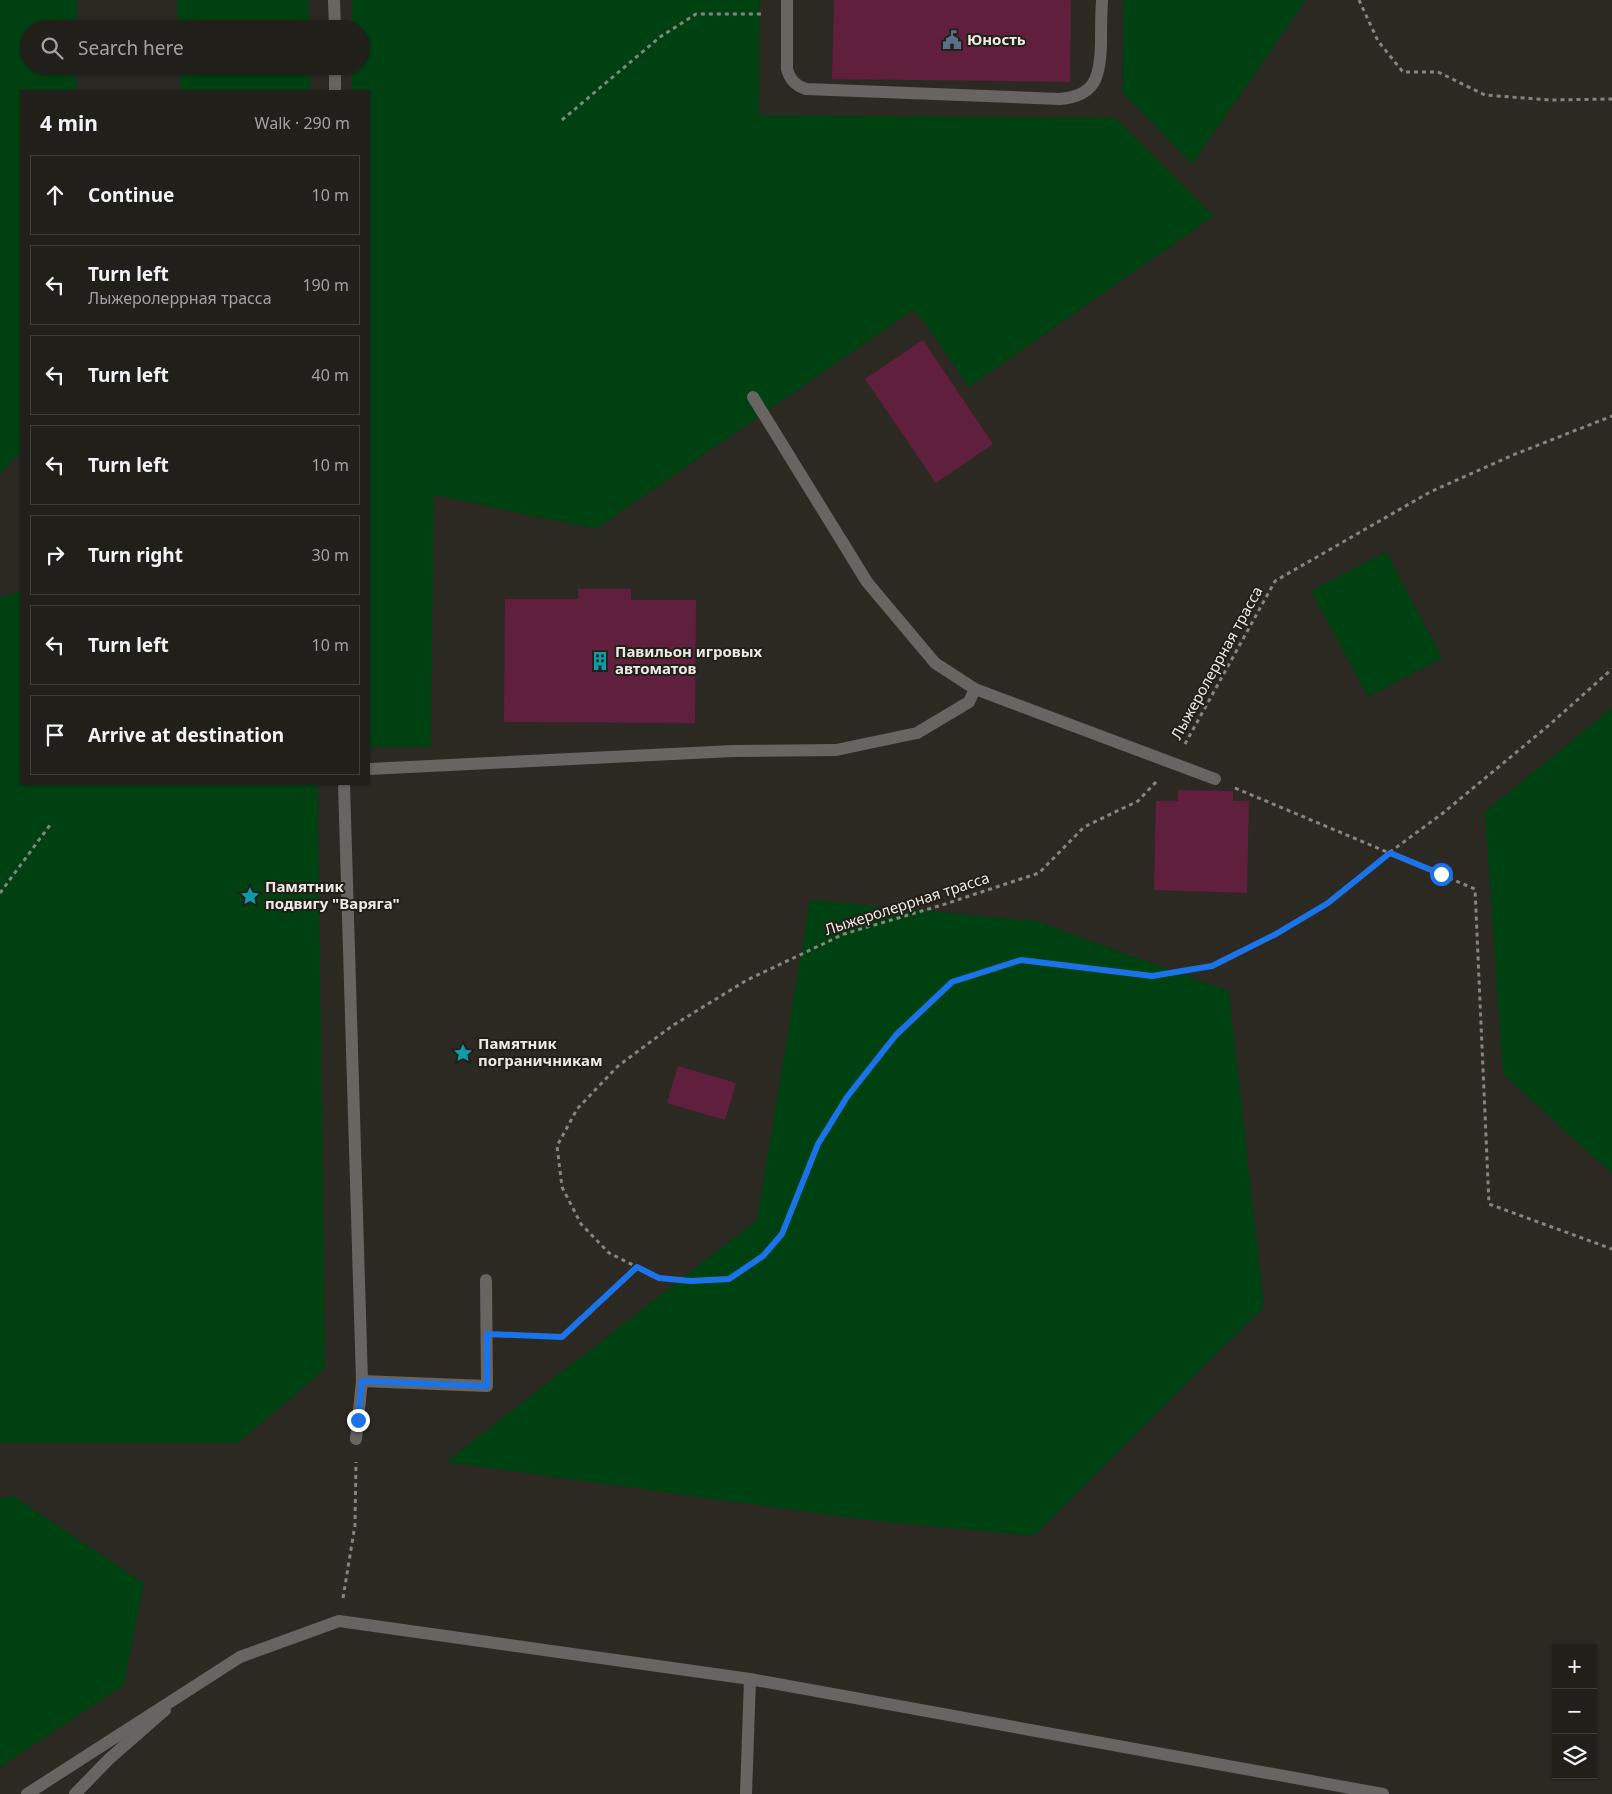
<!DOCTYPE html>
<html lang="en">
<head>
<meta charset="utf-8">
<style>
	:root { --surface:#211f1a; --page:#2d2c27; --text:#f1f3f6; --muted:#a2a2a2; --line:#3e3d39 }
	body { margin:0; font-family:"Noto Sans",sans-serif; background:var(--page); color:var(--text) }
	.controls { position:absolute; right:15px; bottom:15px; display:grid; overflow:hidden; border-radius:0px; box-shadow:0 1px 4px #0004 }
	.controls button { width:45px; height:45px; display:grid; place-items:center; padding:0; border:0; border-bottom:1px solid var(--line); background:var(--surface); color:var(--text); font:25px sans-serif }
	.stop { position:absolute; width:15px; height:15px; margin:-11px; border:4px solid #1a73e8; border-radius:50%; background:#fff }
	.stop.end { background:#1a73e8; border-color:#fff; box-shadow:0 1px 5px #0008 }
	.list { margin:0; padding:0; list-style:none }
	h2 { display:flex; justify-content:space-between; align-items:center; height:65px; margin:0; padding:0 20px; font-size:21px }
	h2 small { font-size:16px; font-weight:400; color:var(--muted) }
	.list li { display:grid; grid-template-columns:32px 1fr auto; gap:15px; align-items:center; box-sizing:border-box; height:80px; margin:0 10px 10px; padding:0 10px; border:1px solid var(--line); border-radius:0px }
	.list b { display:block; font-size:19px; white-space:nowrap }
	.list p { margin:0; font-size:16px; white-space:nowrap; color:var(--muted) }
	.list em { font-size:16px; font-style:normal; color:var(--muted) }
	.icon { flex:none; width:28px; height:28px; fill:none; stroke:currentColor; stroke-width:2; stroke-linecap:round; stroke-linejoin:round }
	.map { position:relative; flex:none; width:1612px; height:1794px; overflow:hidden }
	.search { position:absolute; background:var(--surface); box-shadow:0 1px 4px #0004; left:20px; top:20px; width:350px; height:55px; display:flex; align-items:center; gap:12px; box-sizing:border-box; padding:0 18px; border-radius:28px; color:var(--muted); font-size:19px }
	.panel { position:absolute; background:var(--surface); box-shadow:0 1px 4px #0004; left:20px; top:90px; width:350px; height:695px; border-radius:0px }
	.map>svg:first-child { display:block }
</style>
</head>
<body>
<div class="map">
<svg width="1612" height="1794" viewBox="0 0 1612 1794">
	<rect width="100%" height="100%" fill="#2c2923"/>
	<g fill="#004111">
		<path d="M0 0H77V29H29V66H77V91H21V451L3 472 0 473Z"/>
		<path d="M177 0H309V29H178Z"/>
		<path d="M352 0H760L759 115 1115 118 1214 216 969 387 925 323 913 310 596 529 434 495 431 747H369V91H352V66H361V29H352Z"/>
		<path d="M1123 0H1306L1192 164 1122 92Z"/>
		<path d="M179 66H310V91H180Z"/>
		<path d="M1386 552 1442 658 1368 697 1311 591Z"/>
		<path d="M21 592V784H318L325 1369 238 1443H0V597Z"/>
		<path d="M1612 708V1174L1503 1074 1485 812Z"/>
		<path d="M810 900 1036 921 1229 991 1264 1307 1034 1536 866 1520 446 1462 757 1220Z"/>
		<path d="M13 1496 144 1583 124 1685 0 1767V1499Z"/>
	</g>
	<g fill="#601f3c">
		<path d="M834 0H1071L1070 82 832 79Z"/>
		<path d="M923 340 993 444 936 483 865 379Z"/>
		<path d="M578 589H631V600H696L695 723 504 722 505 599H578Z"/>
		<path d="M1178 790 1233 791V801H1249L1247 893 1154 890 1156 801H1178Z"/>
		<path d="M678 1066 736 1083 725 1120 667 1103Z"/>
	</g>
	<g fill="none" stroke-linecap="round" stroke-linejoin="round">
		<g stroke="#87847f" stroke-width="3" stroke-dasharray="4 4" stroke-linecap="butt">
			<path d="M1359 0 1378 41 1403 72H1438L1485 95 1550 100 1612 99"/>
			<path d="M562 120 660 37 696 14H764"/>
			<path d="M1185 744 1275 581 1430 492 1513 455 1612 416"/>
			<path d="M1156 782 1138 801 1084 827 1039 873 942 905 844 934 747 980 672 1026 618 1066 577 1109 557 1146 562 1187 581 1224 609 1253 659 1278 691 1281 729 1279 763 1256 782 1234 818 1144 847 1097 896 1035 952 981 1021 960 1152 976 1212 966 1276 934 1328 903 1382 858 1443 813 1548 726 1612 669"/>
			<path d="M1235 788 1475 889 1489 1204 1612 1249"/>
			<path d="M0 893 50 825"/>
			<path d="M510 1335 563 1337 637 1267"/>
			<path d="M343 1598 355 1525 356 1462"/>
		</g>
		<g stroke="#676462" stroke-width="12">
			<path d="M334 0 335 29"/>
			<path d="M787 0V69C790 80 795 85 806 89L1060 99C1096 96 1100 76 1101 44 1101 29 1101 15 1102 0"/>
			<path d="M335 66V91"/>
			<path d="M753 397 867 582 935 663 975 689"/>
			<path d="M369 769 733 751 836 750 917 733 969 702 975 689 1215 779"/>
			<path d="M344 784 362 1381 356 1439"/>
			<path d="M362 1381 487 1386 486 1280"/>
			<path d="M746 1794 750 1679"/>
		</g>
		<path stroke="#676462" stroke-width="12" d="M75 1794 109 1759 165 1710"/>
		<path stroke="#676462" stroke-width="12" d="M27 1794 240 1657 339 1621 750 1679 1383 1794"/>
	</g>
	<g fill="none" stroke-linecap="round" stroke-linejoin="round">
		<path stroke="#1a73e8" stroke-width="6" d="M358 1420 362 1381 487 1386V1334L562 1337 637 1267 659 1278 691 1281 729 1279 763 1256 782 1234 818 1144 847 1097 896 1035 952 982 1021 960 1152 976 1212 966 1276 934 1328 903 1390 853 1441 874"/>
	</g>
	<defs>
		<g id="civic-bare" transform="scale(1.5)"><path d="M-.6-6.5H3V-4.5H.6V-3L4-1V1h2V6H-6V1h2V-1L-.6-3ZM-1.2 2.5V6h2.4V2.5Z" fill="#5c6f8a" stroke="#221f19" stroke-width="2.5" paint-order="stroke"/></g>
		<g id="building-bare" transform="scale(1.5)"><path d="M-4-6H4V6H1V3H-1V6H-4ZM-2.5-4.3h1.7v1.8h-1.7ZM.8-4.3h1.7v1.8H.8ZM-2.5-1h1.7V.8h-1.7ZM.8-1h1.7V.8H.8Z" fill="#0f9aa8" stroke="#221f19" stroke-width="2.5" paint-order="stroke"/></g>
		<g id="sight-bare" transform="scale(1.5)"><path d="M0-6L1.8-2.2L6-1.7L2.9 1.2L3.7 5.4L0 3.3L-3.7 5.4L-2.9 1.2L-6-1.7L-1.8-2.2Z" fill="#0f9aa8" stroke="#221f19" stroke-width="2.5" paint-order="stroke"/></g>
	</defs>
	<g fill-rule="evenodd">
		<use href="#civic-bare" x="952" y="40"/>
		<use href="#building-bare" x="600" y="661"/>
		<use href="#sight-bare" x="250" y="896"/>
		<use href="#sight-bare" x="463" y="1053"/>
	</g>
	<g text-anchor="middle" stroke-width="4" stroke-linejoin="round" paint-order="stroke">
		<g font-size="15" font-weight="bold" fill="#edeae6" stroke="#221f19" text-anchor="start">
			<text x="967" y="45">Юность</text>
			<text x="615" y="657">Павильон игровых<tspan x="615" dy="17">автоматов</tspan></text>
			<text x="265" y="892">Памятник<tspan x="265" dy="17">подвигу "Варяга"</tspan></text>
			<text x="478" y="1049">Памятник<tspan x="478" dy="17">пограничникам</tspan></text>
		</g>
		<g font-size="15" fill="#edeae6" stroke="#221f19">
			<text transform="translate(1217 663) rotate(-61)" y="5">Лыжеролеррная трасса</text>
			<text transform="translate(907 904) rotate(-18)" y="5">Лыжеролеррная трасса</text>
		</g>
	</g>
</svg>
<div class="controls">
<button>+</button>
<button>−</button>
<button><svg class="icon" aria-label="layers" viewBox="0 0 24 24"><path d="M12 4l9 5-9 5-9-5zM3 14l9 5 9-5"/></svg></button>
</div>
<div class="stop" style="left:1441px;top:874px"></div>
<div class="stop end" style="left:358px;top:1420px"></div>
<div class="search"><svg class="icon" aria-label="search" viewBox="0 0 24 24"><circle cx="10" cy="10" r="6"/><path d="M15 15l6 6"/></svg>Search here</div>
<section class="panel">
<h2>4 min<small>Walk · 290 m</small></h2>
<ul class="list">
<li><svg class="icon" aria-label="ahead" viewBox="0 0 24 24"><path d="M12 20V5M6 11l6-6 6 6"/></svg><div><b>Continue</b></div><em>10 m</em></li>
<li><svg class="icon" aria-label="left" viewBox="0 0 24 24"><path d="M17 20v-9H6M10 6l-5 5 5 5"/></svg><div><b>Turn left</b><p>Лыжеролеррная трасса</p></div><em>190 m</em></li>
<li><svg class="icon" aria-label="left" viewBox="0 0 24 24"><path d="M17 20v-9H6M10 6l-5 5 5 5"/></svg><div><b>Turn left</b></div><em>40 m</em></li>
<li><svg class="icon" aria-label="left" viewBox="0 0 24 24"><path d="M17 20v-9H6M10 6l-5 5 5 5"/></svg><div><b>Turn left</b></div><em>10 m</em></li>
<li><svg class="icon" aria-label="right" viewBox="0 0 24 24"><path d="M7 20v-9h11M14 6l5 5-5 5"/></svg><div><b>Turn right</b></div><em>30 m</em></li>
<li><svg class="icon" aria-label="left" viewBox="0 0 24 24"><path d="M17 20v-9H6M10 6l-5 5 5 5"/></svg><div><b>Turn left</b></div><em>10 m</em></li>
<li><svg class="icon" aria-label="arrive" viewBox="0 0 24 24"><path d="M6 21V4h12l-3 4 3 4H6"/></svg><div><b>Arrive at destination</b></div></li>
</ul>
</section>
</div>
</body>
</html>
